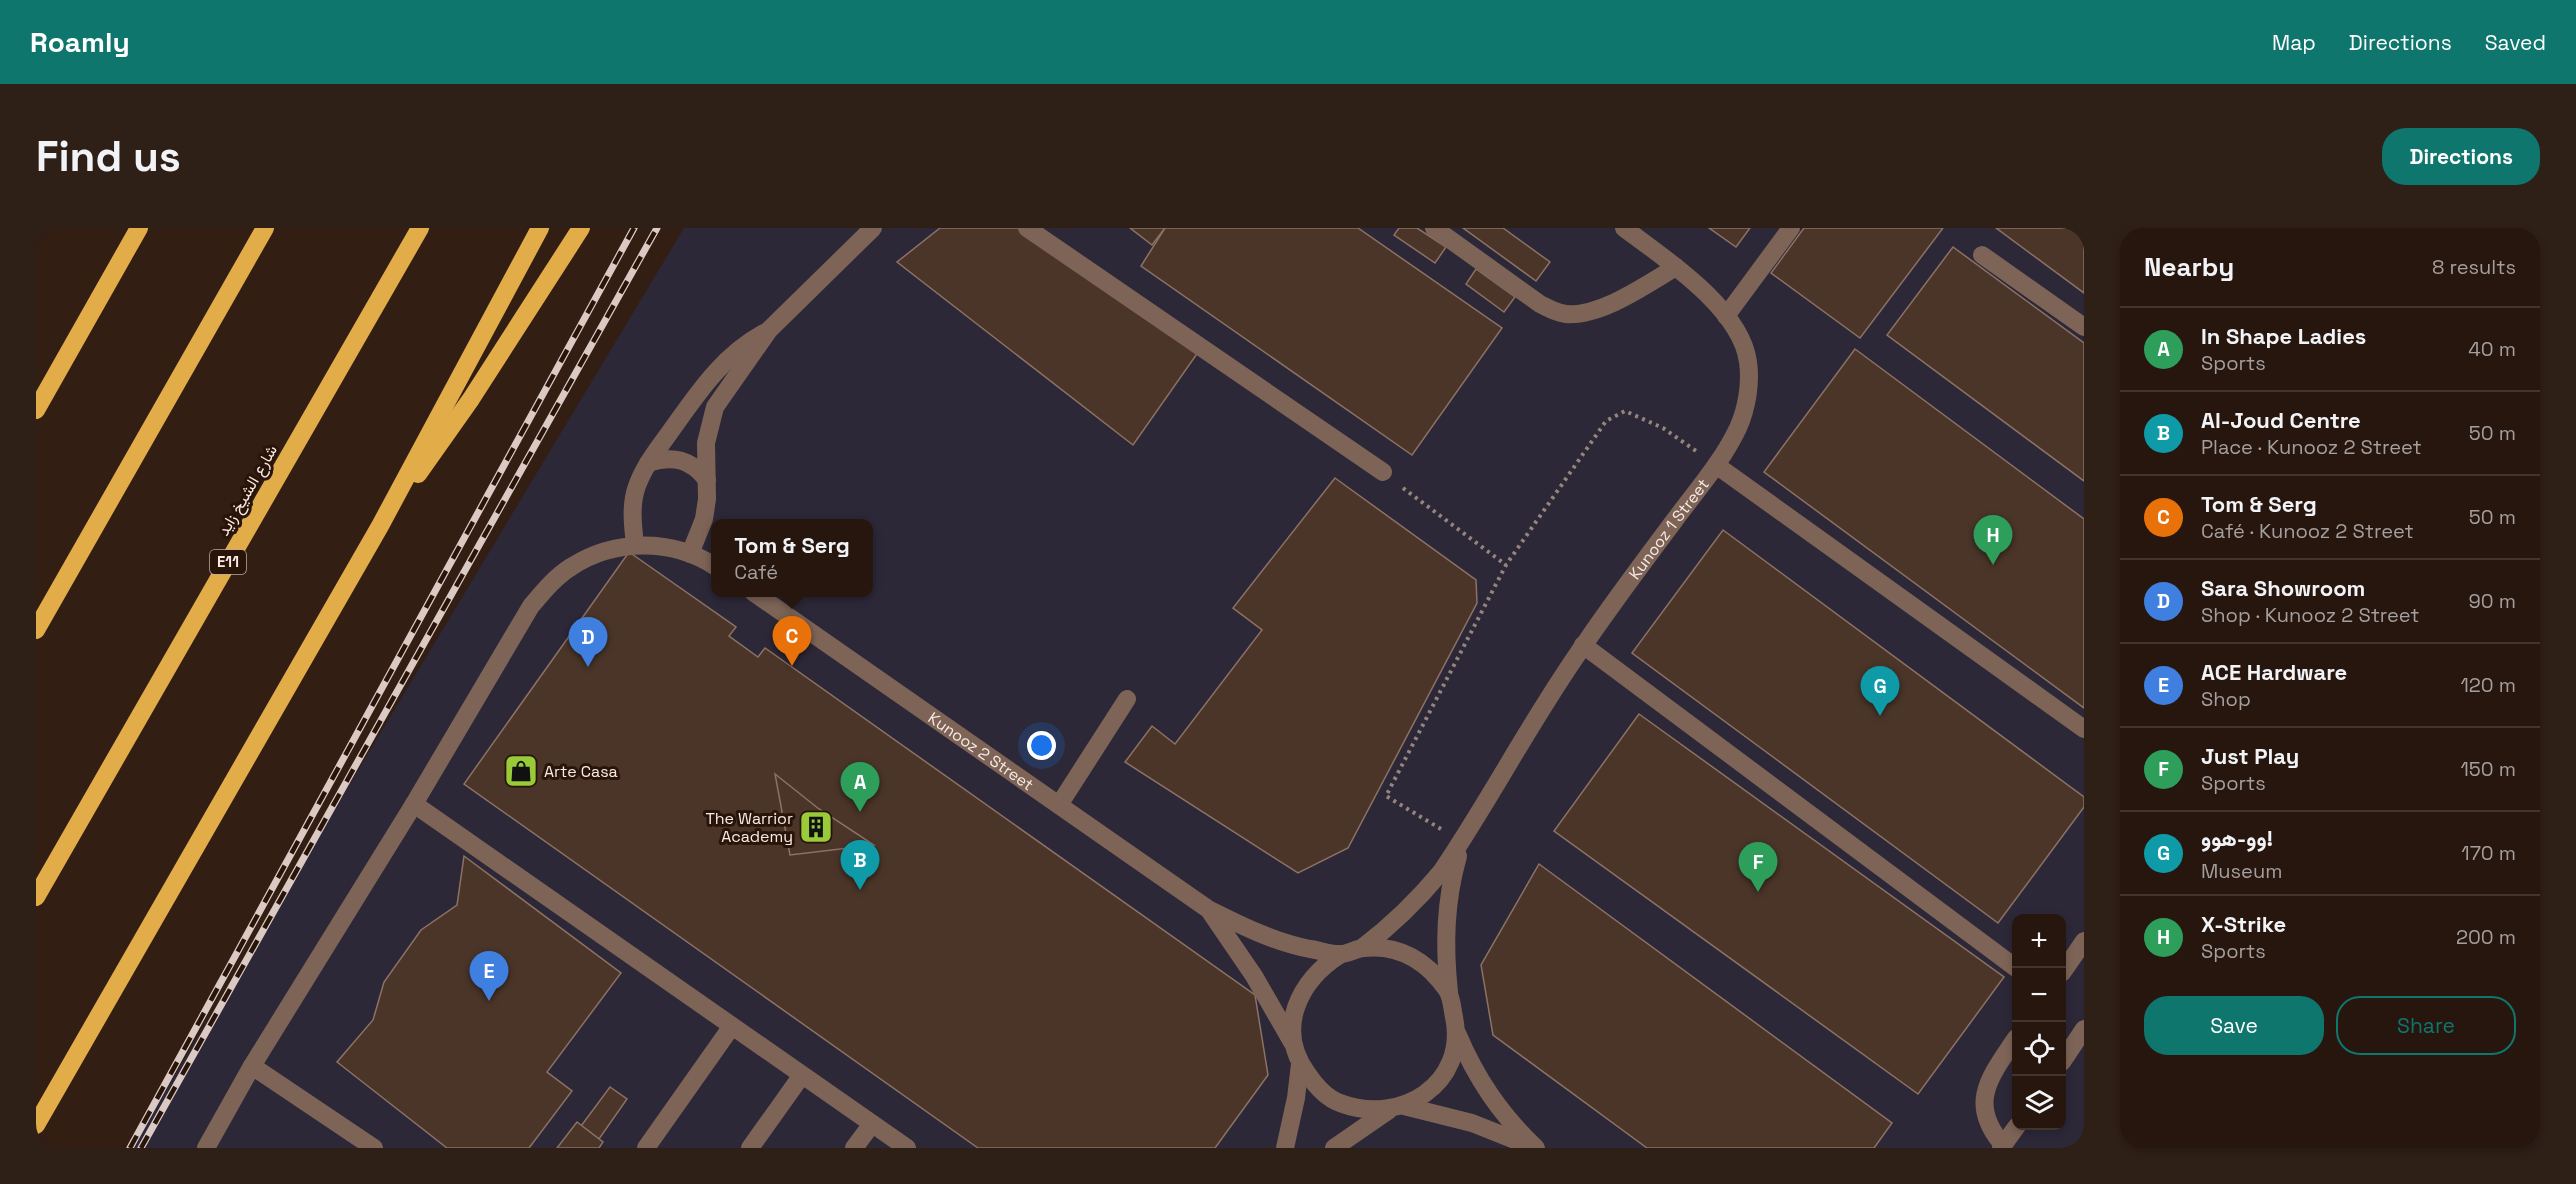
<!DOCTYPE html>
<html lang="en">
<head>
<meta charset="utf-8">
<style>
	:root { --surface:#26160e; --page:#2e1f17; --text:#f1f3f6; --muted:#a49f9e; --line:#42352e; --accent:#0f766e }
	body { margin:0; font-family:"Space Grotesk",Vazirmatn,sans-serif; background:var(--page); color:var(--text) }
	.controls { position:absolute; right:18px; bottom:18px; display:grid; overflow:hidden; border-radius:12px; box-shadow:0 3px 9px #0003 }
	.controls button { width:54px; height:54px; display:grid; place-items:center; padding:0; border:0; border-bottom:2px solid var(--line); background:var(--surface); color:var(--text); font:30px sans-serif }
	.you { position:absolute; left:1006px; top:518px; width:21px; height:21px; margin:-15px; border:4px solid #fff; border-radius:50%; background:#1a73e8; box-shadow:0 0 0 9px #1a73e833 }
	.badge { display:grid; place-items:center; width:39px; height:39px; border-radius:50%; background:var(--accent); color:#fff; font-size:20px; font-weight:700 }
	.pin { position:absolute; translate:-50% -50px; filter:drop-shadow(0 2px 3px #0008) }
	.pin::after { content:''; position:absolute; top:32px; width:21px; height:18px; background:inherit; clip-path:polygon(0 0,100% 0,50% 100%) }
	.popup { position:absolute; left:675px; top:291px; width:162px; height:78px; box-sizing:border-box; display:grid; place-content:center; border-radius:12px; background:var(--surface); filter:drop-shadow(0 2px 4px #0005); font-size:20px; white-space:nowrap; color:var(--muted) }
	.popup b { font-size:22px; color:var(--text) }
	.popup::after { content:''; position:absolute; left:50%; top:100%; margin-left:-12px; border:12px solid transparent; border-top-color:var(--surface) }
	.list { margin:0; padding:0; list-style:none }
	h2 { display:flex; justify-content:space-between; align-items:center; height:78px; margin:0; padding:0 24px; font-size:26px }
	h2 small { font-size:20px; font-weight:400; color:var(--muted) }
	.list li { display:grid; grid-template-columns:39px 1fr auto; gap:18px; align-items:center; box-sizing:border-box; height:84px; padding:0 24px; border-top:2px solid var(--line) }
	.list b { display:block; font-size:22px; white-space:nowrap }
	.list p { margin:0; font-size:20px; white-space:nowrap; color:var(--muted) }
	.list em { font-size:20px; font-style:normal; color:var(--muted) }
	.actions { display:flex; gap:12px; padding:18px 24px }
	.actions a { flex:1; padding:14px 0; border:2px solid var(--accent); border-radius:24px; text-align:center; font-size:21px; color:var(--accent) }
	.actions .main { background:var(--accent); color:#fff }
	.icon { flex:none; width:33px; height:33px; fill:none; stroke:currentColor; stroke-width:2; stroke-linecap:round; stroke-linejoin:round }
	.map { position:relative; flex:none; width:2048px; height:920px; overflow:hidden; border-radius:24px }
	header { display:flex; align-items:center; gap:36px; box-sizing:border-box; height:84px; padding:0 30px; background:var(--accent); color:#fff }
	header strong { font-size:28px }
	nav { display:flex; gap:33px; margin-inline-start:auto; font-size:21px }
	.intro { display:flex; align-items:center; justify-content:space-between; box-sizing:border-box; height:144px; padding:0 36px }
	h1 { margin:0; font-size:42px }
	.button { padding:15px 27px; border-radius:24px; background:var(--accent); color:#fff; font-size:21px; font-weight:700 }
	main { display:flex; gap:36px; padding:0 36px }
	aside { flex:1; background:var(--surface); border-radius:24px; box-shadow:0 3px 9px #0003 }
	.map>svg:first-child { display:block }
</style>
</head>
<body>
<header>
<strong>Roamly</strong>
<nav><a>Map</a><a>Directions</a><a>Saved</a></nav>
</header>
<div class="intro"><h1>Find us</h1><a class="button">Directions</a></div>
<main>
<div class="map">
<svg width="2048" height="920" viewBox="0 0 2048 920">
	<rect width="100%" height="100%" fill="#321e12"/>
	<path fill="#2c2838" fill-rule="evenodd" d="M648 0H2048V920H95ZM680 296H832V364H680ZM1980 690H2026V898H1980Z"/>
	<g fill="#4b3529" stroke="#8c7265" stroke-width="1.5">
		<path d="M904 0H983L1163 123 1097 217 861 34Z"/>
		<path d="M1094 0H1129L1116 17Z"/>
		<path d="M1129 0H1322L1466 100 1376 227 1105 38Z"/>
		<path d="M1363 0H1381L1410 19 1399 35 1358 7Z"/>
		<path d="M1427 0H1467L1514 34 1500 53Z"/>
		<path d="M1673 0H1714L1700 19Z"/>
		<path d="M1768 0H1907L1824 110 1735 45Z"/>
		<path d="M1960 0H2048V65Z"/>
		<path d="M1917 19 2048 115V253L1851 107Z"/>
		<path d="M1440 41 1479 69 1468 84 1430 56Z"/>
		<path d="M1819 121 2048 291V480L1728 244Z"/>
		<path d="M1299 250 1440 352 1441 375 1312 620 1262 645 1089 534 1116 498 1139 516 1226 402 1197 380Z"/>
		<path d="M1687 302 2048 569V579L1962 695 1596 425Z"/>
		<path d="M593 324 700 399 693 408 722 429 729 420 1219 767 1232 847 1179 920H942L428 556Z"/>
		<path d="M1603 486 1968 749 1882 866 1518 603Z"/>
		<path d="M739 546 783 581 838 617 754 627Z"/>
		<path d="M428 628 585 745 511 844 536 863 493 920H411L301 834 337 792 348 754 385 702 421 677Z"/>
		<path d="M1503 636 1856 895 1838 920H1611L1457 807 1445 737Z"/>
		<path d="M574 859 591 871 563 911 545 898Z"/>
		<path d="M541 894 567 914 563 920H521Z"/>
	</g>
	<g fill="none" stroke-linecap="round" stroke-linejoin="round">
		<g stroke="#96857b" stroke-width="4" stroke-dasharray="3 4.5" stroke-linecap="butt">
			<path d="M1367 260 1470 337"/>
			<path d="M1405 601 1350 568 1470 337 1570 193 1589 183 1627 200 1660 223"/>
		</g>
		<g stroke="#7d6457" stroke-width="18">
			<path d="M991 0 1347 244"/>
			<path d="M1398 0 1504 76C1512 80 1520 85 1530 86 1565 89 1611 56 1640 39"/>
			<path d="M1946 27 2048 99"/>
			<path d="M1690 88 1755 0"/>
			<path d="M612 235C637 227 655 231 671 252"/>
			<path d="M1680 237 2048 501"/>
			<path d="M599 317C597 298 594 277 601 258 608 238 622 221 634 204 662 165 686 128 728 105"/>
			<path d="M654 326 668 291 671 271 670 215 679 179 733 102 837 0"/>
			<path id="s1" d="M717 364 1172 681C1204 697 1238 714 1274 721 1283 722 1295 727 1305 726 1312 726 1319 721 1327 720 1363 716 1391 733 1411 762 1416 770 1416 780 1418 789 1432 856 1364 898 1304 875 1290 870 1279 857 1271 845 1239 801 1263 752 1305 726"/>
			<path d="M1547 417 1980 740"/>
			<path d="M378 576 871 920"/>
			<path d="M1023 577 1091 471"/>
			<path d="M1175 685 1218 748 1256 814"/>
			<path id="s2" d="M1326 720C1356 697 1381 673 1405 644 1456 569 1497 488 1550 414 1578 373 1608 333 1638 293 1660 263 1686 234 1702 200 1711 180 1715 155 1712 134 1705 80 1628 30 1588 0"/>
			<path d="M2026 745 2048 713"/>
			<path d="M1413 764C1408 717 1409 674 1422 628"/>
			<path d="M1421 805C1440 850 1464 886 1500 920"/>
			<path d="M2026 834 2048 801"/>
			<path d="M216 838 338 920"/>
			<path d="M1368 878 1436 895 1489 916"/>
			<path d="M1967 917C1931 875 1954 849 1980 810"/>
			<path d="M170 920 216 838 378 576 495 378C507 364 519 349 535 339 578 311 636 310 680 339"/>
			<path d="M610 920 696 798"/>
			<path d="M714 920 766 847"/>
			<path d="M818 920 836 896"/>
			<path d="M1249 920 1260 870 1264 836"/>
			<path d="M1298 920 1353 882"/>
			<path d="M1965 920 1981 898"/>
		</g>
		<g stroke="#e2ac49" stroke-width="18">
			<path d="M0 182 103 0"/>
			<path d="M382 246 435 171 545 0"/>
			<path d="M0 402 229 0"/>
			<path d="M0 669 384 0"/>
			<path d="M0 897 344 298 504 0"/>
		</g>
		<g stroke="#dacac3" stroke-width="7">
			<g id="rail">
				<path d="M94 920 598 0"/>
				<path d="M105 920 621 0"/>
			</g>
		</g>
		<use href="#rail" stroke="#281409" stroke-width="4.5" stroke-dasharray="14" stroke-linecap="butt"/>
	</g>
	<defs>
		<g id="shop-square" transform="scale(1.725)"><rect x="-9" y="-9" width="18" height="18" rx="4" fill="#98cb37" stroke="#281409"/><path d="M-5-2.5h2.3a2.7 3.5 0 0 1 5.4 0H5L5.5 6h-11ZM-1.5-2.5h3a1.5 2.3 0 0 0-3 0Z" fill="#111"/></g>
		<g id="building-square" transform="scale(1.725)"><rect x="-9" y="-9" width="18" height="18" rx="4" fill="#98cb37" stroke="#281409"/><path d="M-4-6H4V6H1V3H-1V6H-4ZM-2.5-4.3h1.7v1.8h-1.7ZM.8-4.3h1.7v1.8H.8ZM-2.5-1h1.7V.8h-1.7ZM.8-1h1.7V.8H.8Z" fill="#111"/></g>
	</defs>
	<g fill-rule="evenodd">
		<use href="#shop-square" x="485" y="543"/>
		<use href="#building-square" x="780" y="599"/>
	</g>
	<g text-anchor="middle" stroke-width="6" stroke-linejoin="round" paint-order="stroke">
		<rect fill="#281409" stroke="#baaaa2" stroke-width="1.5" x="174" y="322" width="36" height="24" rx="4.5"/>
		<g font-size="15" font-weight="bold" fill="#f9eae3">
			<text x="192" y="339">E11</text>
		</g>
		<g font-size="16" fill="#f9eae3" stroke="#281409">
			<text transform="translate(211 262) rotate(-60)" y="6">شارع الشيخ زايد</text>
			<text dy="6" stroke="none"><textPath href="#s2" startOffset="522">Kunooz 1 Street</textPath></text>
			<text dy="6" stroke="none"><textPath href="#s1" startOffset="278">Kunooz 2 Street</textPath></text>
		</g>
		<g font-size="16" fill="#f9eae3" stroke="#281409" text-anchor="start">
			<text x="508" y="549">Arte Casa</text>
			<text x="757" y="596" text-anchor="end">The Warrior<tspan x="757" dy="18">Academy</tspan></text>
		</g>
	</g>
</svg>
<div class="controls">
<button>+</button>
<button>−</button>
<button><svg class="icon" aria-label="locate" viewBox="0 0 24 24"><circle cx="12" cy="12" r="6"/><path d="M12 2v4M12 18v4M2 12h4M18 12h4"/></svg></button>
<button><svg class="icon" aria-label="layers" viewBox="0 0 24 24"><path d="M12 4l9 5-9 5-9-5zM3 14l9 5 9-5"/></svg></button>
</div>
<div class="you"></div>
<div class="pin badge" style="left:824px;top:584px;background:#2e9e5b">A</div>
<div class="pin badge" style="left:824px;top:662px;background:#0f9aa8">B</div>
<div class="pin badge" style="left:756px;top:438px;background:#e8710a">C</div>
<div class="popup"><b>Tom &amp; Serg</b>Café</div>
<div class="pin badge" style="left:552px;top:439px;background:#3f7fe0">D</div>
<div class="pin badge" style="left:453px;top:773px;background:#3f7fe0">E</div>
<div class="pin badge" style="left:1722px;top:664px;background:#2e9e5b">F</div>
<div class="pin badge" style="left:1844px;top:488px;background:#0f9aa8">G</div>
<div class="pin badge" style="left:1957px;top:337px;background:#2e9e5b">H</div>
</div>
<aside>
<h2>Nearby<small>8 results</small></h2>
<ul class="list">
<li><span class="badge" style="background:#2e9e5b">A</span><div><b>In Shape Ladies</b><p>Sports</p></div><em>40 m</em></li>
<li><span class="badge" style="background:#0f9aa8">B</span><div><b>Al-Joud Centre</b><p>Place · Kunooz 2 Street</p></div><em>50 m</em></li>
<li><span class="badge" style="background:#e8710a">C</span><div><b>Tom &amp; Serg</b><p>Café · Kunooz 2 Street</p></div><em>50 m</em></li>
<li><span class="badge" style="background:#3f7fe0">D</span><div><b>Sara Showroom</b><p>Shop · Kunooz 2 Street</p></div><em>90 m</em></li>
<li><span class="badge" style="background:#3f7fe0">E</span><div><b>ACE Hardware</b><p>Shop</p></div><em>120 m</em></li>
<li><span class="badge" style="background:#2e9e5b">F</span><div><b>Just Play</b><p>Sports</p></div><em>150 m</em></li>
<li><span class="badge" style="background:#0f9aa8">G</span><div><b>وو-هوو!</b><p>Museum</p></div><em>170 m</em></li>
<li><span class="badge" style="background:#2e9e5b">H</span><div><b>X-Strike</b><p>Sports</p></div><em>200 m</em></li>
</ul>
<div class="actions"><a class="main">Save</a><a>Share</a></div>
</aside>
</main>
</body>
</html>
